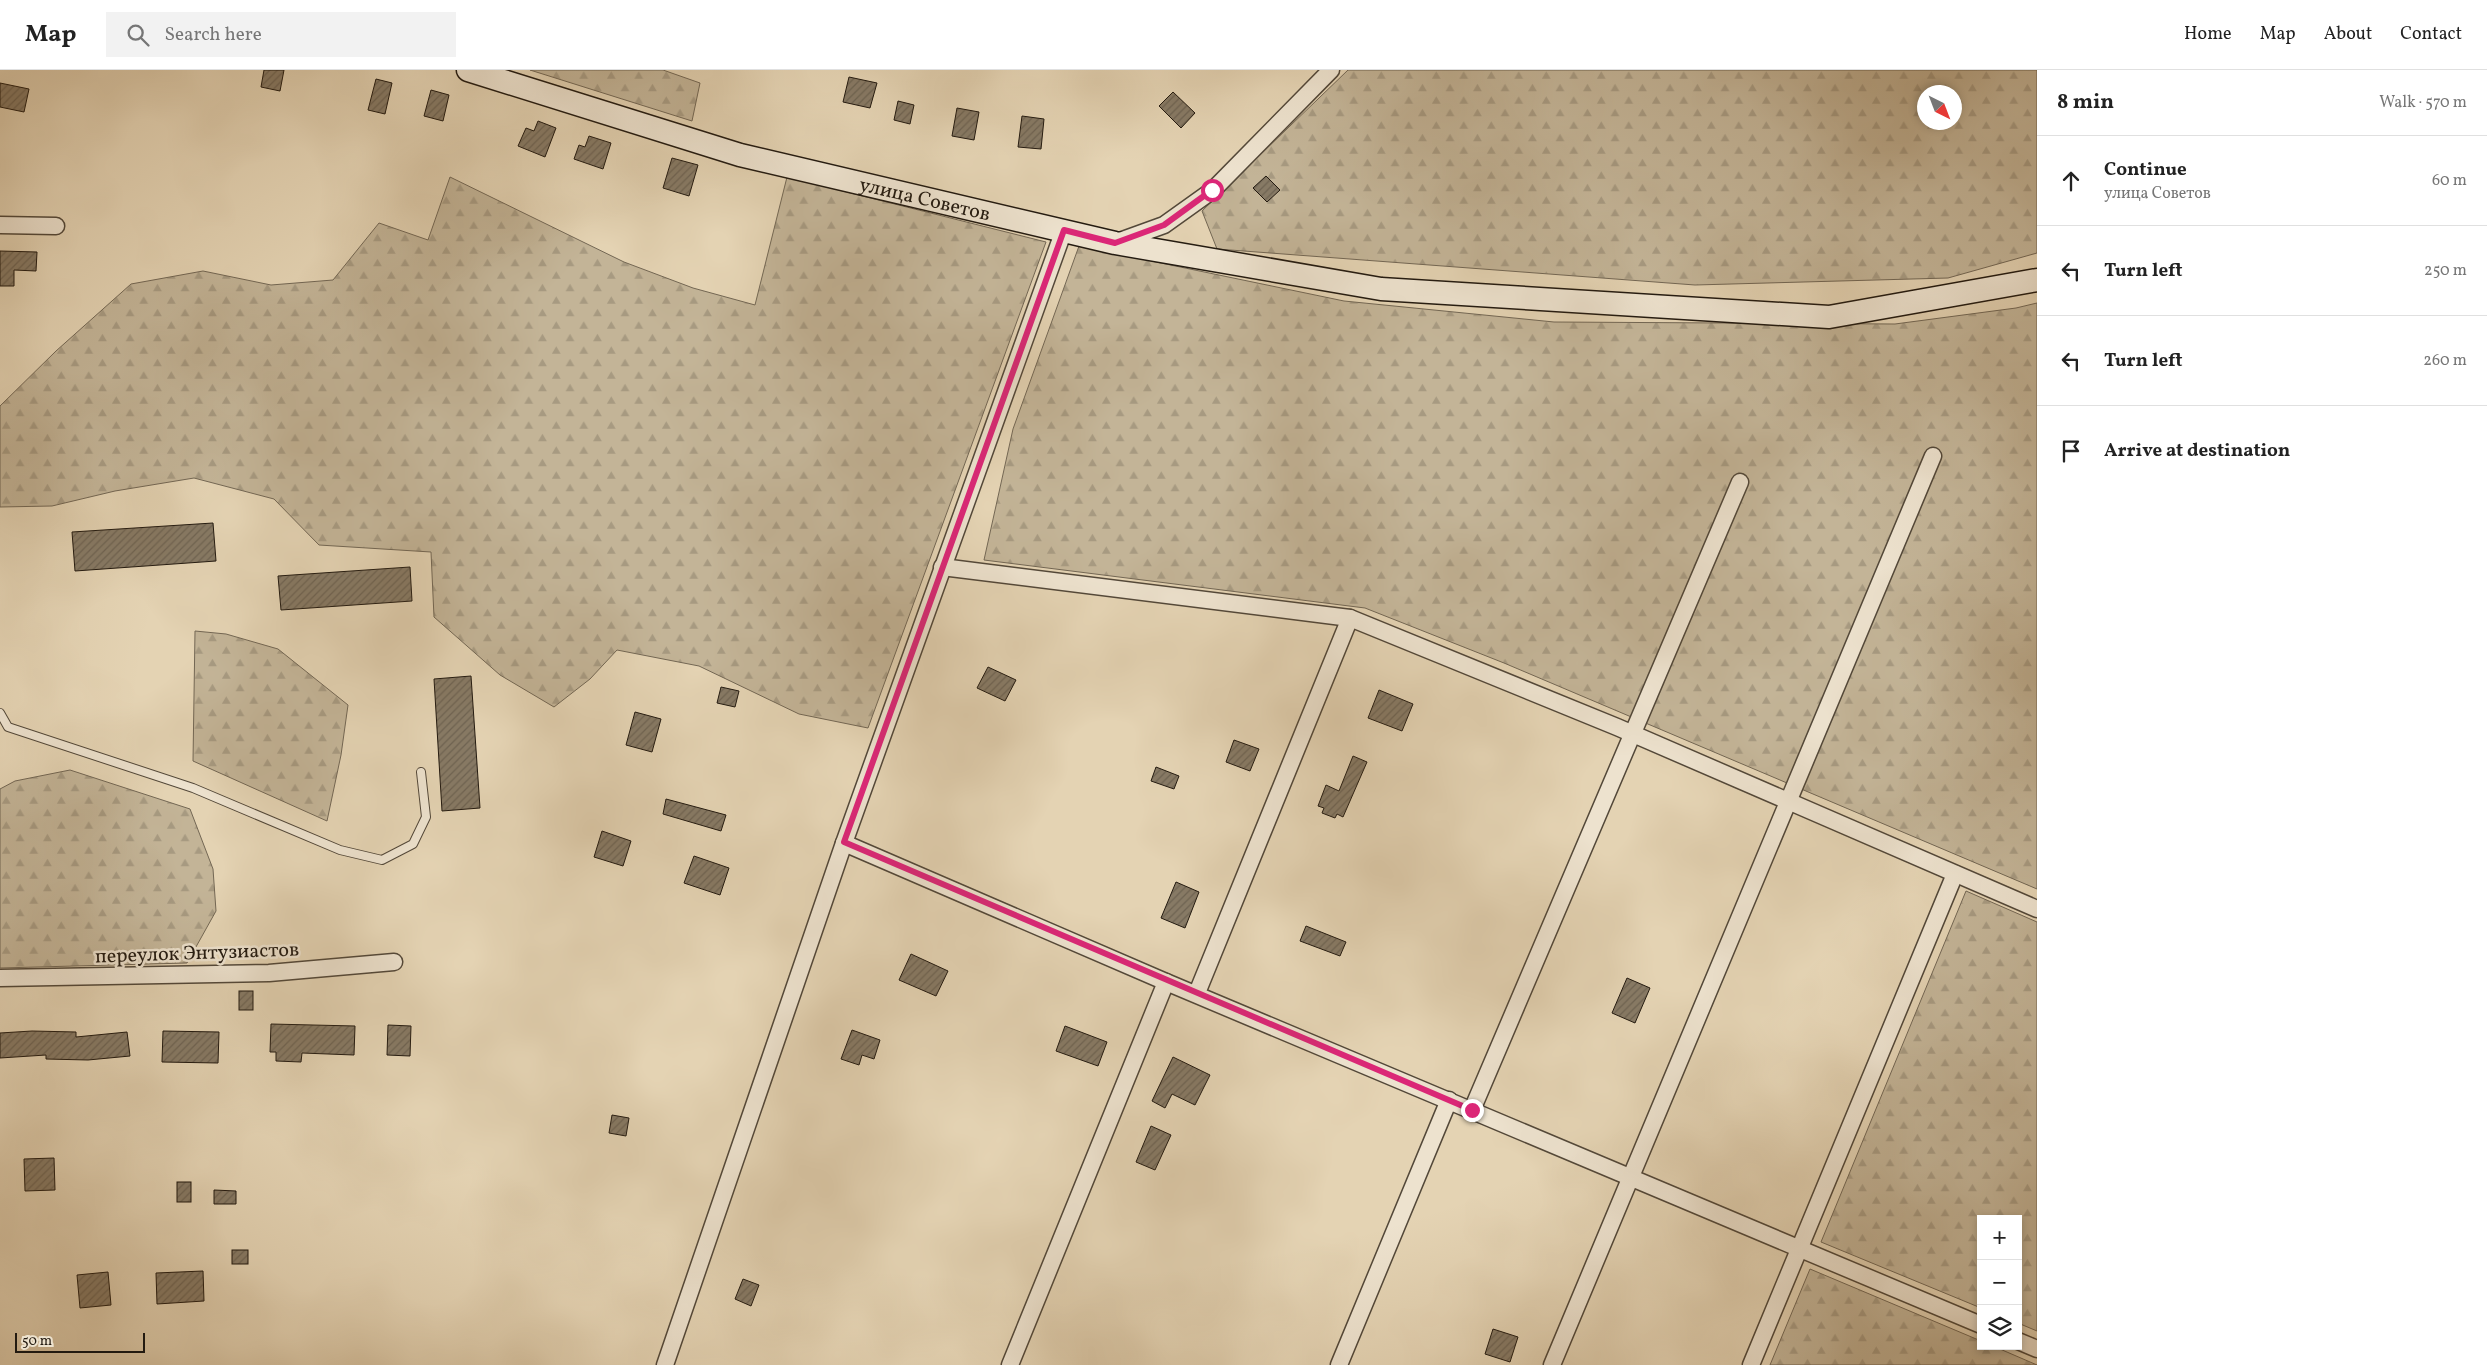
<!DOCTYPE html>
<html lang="en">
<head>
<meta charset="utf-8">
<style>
	:root { --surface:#fff; --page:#f2f2f2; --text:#222; --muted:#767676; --line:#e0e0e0 }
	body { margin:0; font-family:Vollkorn,serif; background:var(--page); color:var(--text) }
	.controls { position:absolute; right:15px; bottom:15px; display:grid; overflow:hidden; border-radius:0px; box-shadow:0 2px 8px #0003 }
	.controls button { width:45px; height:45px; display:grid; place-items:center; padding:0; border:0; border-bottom:1px solid var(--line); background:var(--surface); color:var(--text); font:25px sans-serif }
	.compass { position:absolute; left:1917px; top:15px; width:45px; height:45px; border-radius:50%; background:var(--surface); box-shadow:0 2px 8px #0003; rotate:138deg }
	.scale { position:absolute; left:15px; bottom:12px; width:130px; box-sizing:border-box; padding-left:5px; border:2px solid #231a10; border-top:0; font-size:14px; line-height:18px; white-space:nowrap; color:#231a10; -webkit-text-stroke:4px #ede2ce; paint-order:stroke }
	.stop { position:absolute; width:15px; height:15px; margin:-11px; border:4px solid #db2777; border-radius:50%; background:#fff }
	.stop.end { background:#db2777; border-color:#fff; box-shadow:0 1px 5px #0008 }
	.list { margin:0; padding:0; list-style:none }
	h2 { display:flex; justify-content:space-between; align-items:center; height:65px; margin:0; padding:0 20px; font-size:21px }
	h2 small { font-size:16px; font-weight:400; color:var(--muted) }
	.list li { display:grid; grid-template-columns:32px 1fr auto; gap:15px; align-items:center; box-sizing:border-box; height:90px; padding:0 20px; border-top:1px solid var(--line) }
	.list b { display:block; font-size:19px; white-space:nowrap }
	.list p { margin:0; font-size:16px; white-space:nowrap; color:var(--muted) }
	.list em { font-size:16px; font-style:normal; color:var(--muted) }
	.icon { flex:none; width:28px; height:28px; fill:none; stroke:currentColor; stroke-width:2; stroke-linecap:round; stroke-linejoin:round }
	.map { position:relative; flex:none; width:2037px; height:1295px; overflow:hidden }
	header { display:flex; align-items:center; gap:30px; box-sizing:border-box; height:70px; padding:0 25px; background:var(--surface); border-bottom:1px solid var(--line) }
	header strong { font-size:24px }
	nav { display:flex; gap:28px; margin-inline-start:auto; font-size:18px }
	.search { width:350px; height:45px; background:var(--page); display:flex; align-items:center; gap:12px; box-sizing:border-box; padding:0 18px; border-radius:0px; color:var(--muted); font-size:19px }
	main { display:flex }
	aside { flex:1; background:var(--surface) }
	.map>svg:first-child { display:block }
</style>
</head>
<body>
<header>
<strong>Map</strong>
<div class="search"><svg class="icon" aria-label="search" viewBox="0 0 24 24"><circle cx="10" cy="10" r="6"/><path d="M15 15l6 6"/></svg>Search here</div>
<nav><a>Home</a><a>Map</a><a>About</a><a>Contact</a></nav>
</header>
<main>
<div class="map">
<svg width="2037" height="1295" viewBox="0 0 2037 1295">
	<defs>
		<pattern id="forest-firs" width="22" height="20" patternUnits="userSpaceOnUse" patternTransform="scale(1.25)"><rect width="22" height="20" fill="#c3b497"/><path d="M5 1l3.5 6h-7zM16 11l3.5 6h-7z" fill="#a79a81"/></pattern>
		<pattern id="building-hatch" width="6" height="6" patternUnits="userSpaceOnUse" patternTransform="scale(1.25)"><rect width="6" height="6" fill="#877a65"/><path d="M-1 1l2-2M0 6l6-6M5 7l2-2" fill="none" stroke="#6e6352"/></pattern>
	</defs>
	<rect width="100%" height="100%" fill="#e4d3b3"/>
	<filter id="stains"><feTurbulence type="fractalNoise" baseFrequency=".004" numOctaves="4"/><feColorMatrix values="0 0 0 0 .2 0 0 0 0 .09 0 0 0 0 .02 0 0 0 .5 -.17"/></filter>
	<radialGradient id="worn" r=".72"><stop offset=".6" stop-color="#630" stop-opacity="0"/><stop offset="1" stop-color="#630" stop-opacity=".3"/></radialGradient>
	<g fill="url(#forest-firs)" stroke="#736754" fill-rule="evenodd">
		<path d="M530 0H663L700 13 692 51Z"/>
		<path d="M1348 0H2037V183L1948 208 1695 215 1217 179 1202 141ZM1924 22H1954V52H1924Z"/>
		<path d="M450 107 624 192 693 218 755 235 787 107 1046 172 868 658 799 644 699 596 617 580 590 609 554 637 500 605 434 547 431 482 319 475 274 429 194 408 115 421 52 436 0 437V336L56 281 131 214 203 201 271 215 333 210 379 153 428 170Z"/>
		<path d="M1079 176 1344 231 1554 252 1895 254 2016 238 2037 233V819L1504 593 1365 538 984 490 1013 359Z"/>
		<path d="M195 561 226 564 278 579 348 635 341 685 327 751 193 691Z"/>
		<path d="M70 700 190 739 213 799 216 841 187 893 0 898V719L15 711Z"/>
		<path d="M1966 821 2037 852V1261L2018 1253V1149H1981V1238L1821 1172Z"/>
		<path d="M1810 1199 1981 1271V1276H1993L2037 1295H1770Z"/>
	</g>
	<g fill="url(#building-hatch)" stroke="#231a10">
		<path d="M264 0H284L280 21 261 17Z"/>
		<path d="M849 7 877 13 870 38 843 32Z"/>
		<path d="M376 9 392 13 385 44 368 40Z"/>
		<path d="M0 13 29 19 24 42 0 37Z"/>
		<path d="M431 20 449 25 443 51 424 46Z"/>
		<path d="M1173 22 1195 43 1181 58 1159 36Z"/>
		<path d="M898 31 914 35 910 54 894 50Z"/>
		<path d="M957 38 979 42 974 70 952 66Z"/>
		<path d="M1022 46 1044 49 1041 79 1018 77Z"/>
		<path d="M538 51 556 58 545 87 518 76 526 58 534 61Z"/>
		<path d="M589 66 611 73 603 99 574 89 579 75 585 77Z"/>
		<path d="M672 88 698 95 689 126 663 118Z"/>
		<path d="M1266 106 1280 120 1267 132 1253 118Z"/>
		<path d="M0 181 37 182 36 201 14 200V216H0Z"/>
		<path d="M213 453 216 491 75 501 72 462Z"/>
		<path d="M410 497 412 531 281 540 278 506Z"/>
		<path d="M988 597 1016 610 1005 631 977 618Z"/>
		<path d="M471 606 480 738 442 741 434 609Z"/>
		<path d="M721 617 739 621 735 637 717 633Z"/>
		<path d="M1379 620 1413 634 1402 661 1368 648Z"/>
		<path d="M635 642 661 649 652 682 626 675Z"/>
		<path d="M1234 670 1259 679 1250 701 1226 692Z"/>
		<path d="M1353 686 1367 692 1343 747 1337 744 1335 748 1322 743 1324 738 1318 736 1326 715 1339 721Z"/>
		<path d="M1156 697 1179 706 1174 719 1151 711Z"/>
		<path d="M666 729 726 745 721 761 663 744Z"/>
		<path d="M602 761 631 771 623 796 594 787Z"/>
		<path d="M694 786 729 798 720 825 684 813Z"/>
		<path d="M1176 812 1199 822 1185 858 1161 848Z"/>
		<path d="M1306 856 1346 872 1340 886 1300 871Z"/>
		<path d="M911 884 948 901 936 926 899 910Z"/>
		<path d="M1627 908 1650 918 1635 953 1612 943Z"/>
		<rect x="239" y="921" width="14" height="19"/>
		<path d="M271 954 355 956 354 985 302 983 301 992 276 991V982H270Z"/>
		<path d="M388 955 411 956 410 986 387 985Z"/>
		<path d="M1065 956 1107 972 1098 996 1056 981Z"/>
		<path d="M852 960 880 970 874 989 862 985 859 995 841 989Z"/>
		<path d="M32 961 76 962V967L127 962 130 986 88 990 46 989V985L0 988V963Z"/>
		<path d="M163 961 219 962 218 993 162 992Z"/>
		<path d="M1173 987 1210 1005 1195 1035 1172 1024 1165 1038 1152 1031Z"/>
		<path d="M612 1045 629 1048 626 1066 609 1063Z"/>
		<path d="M1151 1056 1171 1065 1155 1100 1136 1092Z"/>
		<path d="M54 1088 55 1120 25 1121 24 1089Z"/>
		<rect x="177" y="1112" width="14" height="20"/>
		<path d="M214 1120 236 1121V1134H214Z"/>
		<rect x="232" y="1180" width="16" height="14"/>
		<path d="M203 1201 204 1231 157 1234 156 1203Z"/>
		<path d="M108 1202 111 1235 80 1238 77 1205Z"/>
		<path d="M743 1209 759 1215 751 1236 735 1229Z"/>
		<path d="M1493 1259 1518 1267 1510 1292 1485 1284Z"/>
	</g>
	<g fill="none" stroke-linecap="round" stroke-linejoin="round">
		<g stroke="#534839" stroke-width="10">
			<path id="service" d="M0 643 8 657 193 718 340 780 382 790 413 774 426 747 421 702"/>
		</g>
		<g stroke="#534839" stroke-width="19">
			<g id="minor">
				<path d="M0 155 56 156"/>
				<path d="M1117 172 1164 155 1213 120 1331 0"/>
				<path d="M942 497 1350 548 1617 657 2037 839"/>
				<path d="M844 773 1166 912 1981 1255"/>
				<path d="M0 908 269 903 394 892"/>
				<path d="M1197 923 1350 548"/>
				<path d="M1472 1040 1740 412"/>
				<path d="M2018 1271 2037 1279"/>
				<path d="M665 1295 844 773 1064 160"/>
				<path d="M1010 1295 1166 912"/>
				<path d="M1339 1295 1449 1030"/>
				<path d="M1552 1295 1933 386"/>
				<path d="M1751 1295 1955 804"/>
			</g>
		</g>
		<g stroke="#231a10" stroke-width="25">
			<g id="secondary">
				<path id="s1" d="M468 0 740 85 1115 173 1381 219 1829 247 2037 210"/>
			</g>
		</g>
		<use href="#service" stroke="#ede2ce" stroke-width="8"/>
		<use href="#minor" stroke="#ede2ce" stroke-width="16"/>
		<use href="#secondary" stroke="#ede2ce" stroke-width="22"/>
	</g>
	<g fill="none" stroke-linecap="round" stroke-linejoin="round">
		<path stroke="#db2777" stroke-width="6" d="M1212 120 1164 155 1115 173 1064 160 844 772 1472 1040"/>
	</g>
	<g text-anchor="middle" stroke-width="5" stroke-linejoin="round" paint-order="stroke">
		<g font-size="20" fill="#231a10" stroke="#ede2ce">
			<text dy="7" stroke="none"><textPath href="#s1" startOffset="475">улица Советов</textPath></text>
			<text transform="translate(197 882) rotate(-2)" y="7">переулок Энтузиастов</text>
		</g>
	</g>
	<rect width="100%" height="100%" filter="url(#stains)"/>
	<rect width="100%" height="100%" fill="url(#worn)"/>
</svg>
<div class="controls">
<button>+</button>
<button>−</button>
<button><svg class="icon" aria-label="layers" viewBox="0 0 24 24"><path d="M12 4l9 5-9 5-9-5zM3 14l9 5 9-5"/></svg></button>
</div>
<svg class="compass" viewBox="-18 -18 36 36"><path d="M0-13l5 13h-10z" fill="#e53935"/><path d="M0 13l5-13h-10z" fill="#767676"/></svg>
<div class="scale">50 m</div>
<div class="stop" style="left:1212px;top:120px"></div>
<div class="stop end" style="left:1472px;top:1040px"></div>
</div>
<aside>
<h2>8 min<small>Walk · 570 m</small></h2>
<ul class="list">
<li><svg class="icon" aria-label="ahead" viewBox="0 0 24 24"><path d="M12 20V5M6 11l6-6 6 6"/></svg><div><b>Continue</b><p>улица Советов</p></div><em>60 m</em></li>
<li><svg class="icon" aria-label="left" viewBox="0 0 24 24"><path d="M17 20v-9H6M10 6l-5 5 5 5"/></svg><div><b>Turn left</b></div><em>250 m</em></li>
<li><svg class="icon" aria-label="left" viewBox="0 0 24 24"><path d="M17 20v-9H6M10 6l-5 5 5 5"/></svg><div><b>Turn left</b></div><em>260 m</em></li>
<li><svg class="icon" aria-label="arrive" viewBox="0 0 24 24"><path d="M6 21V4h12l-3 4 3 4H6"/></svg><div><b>Arrive at destination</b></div></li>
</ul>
</aside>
</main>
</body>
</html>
